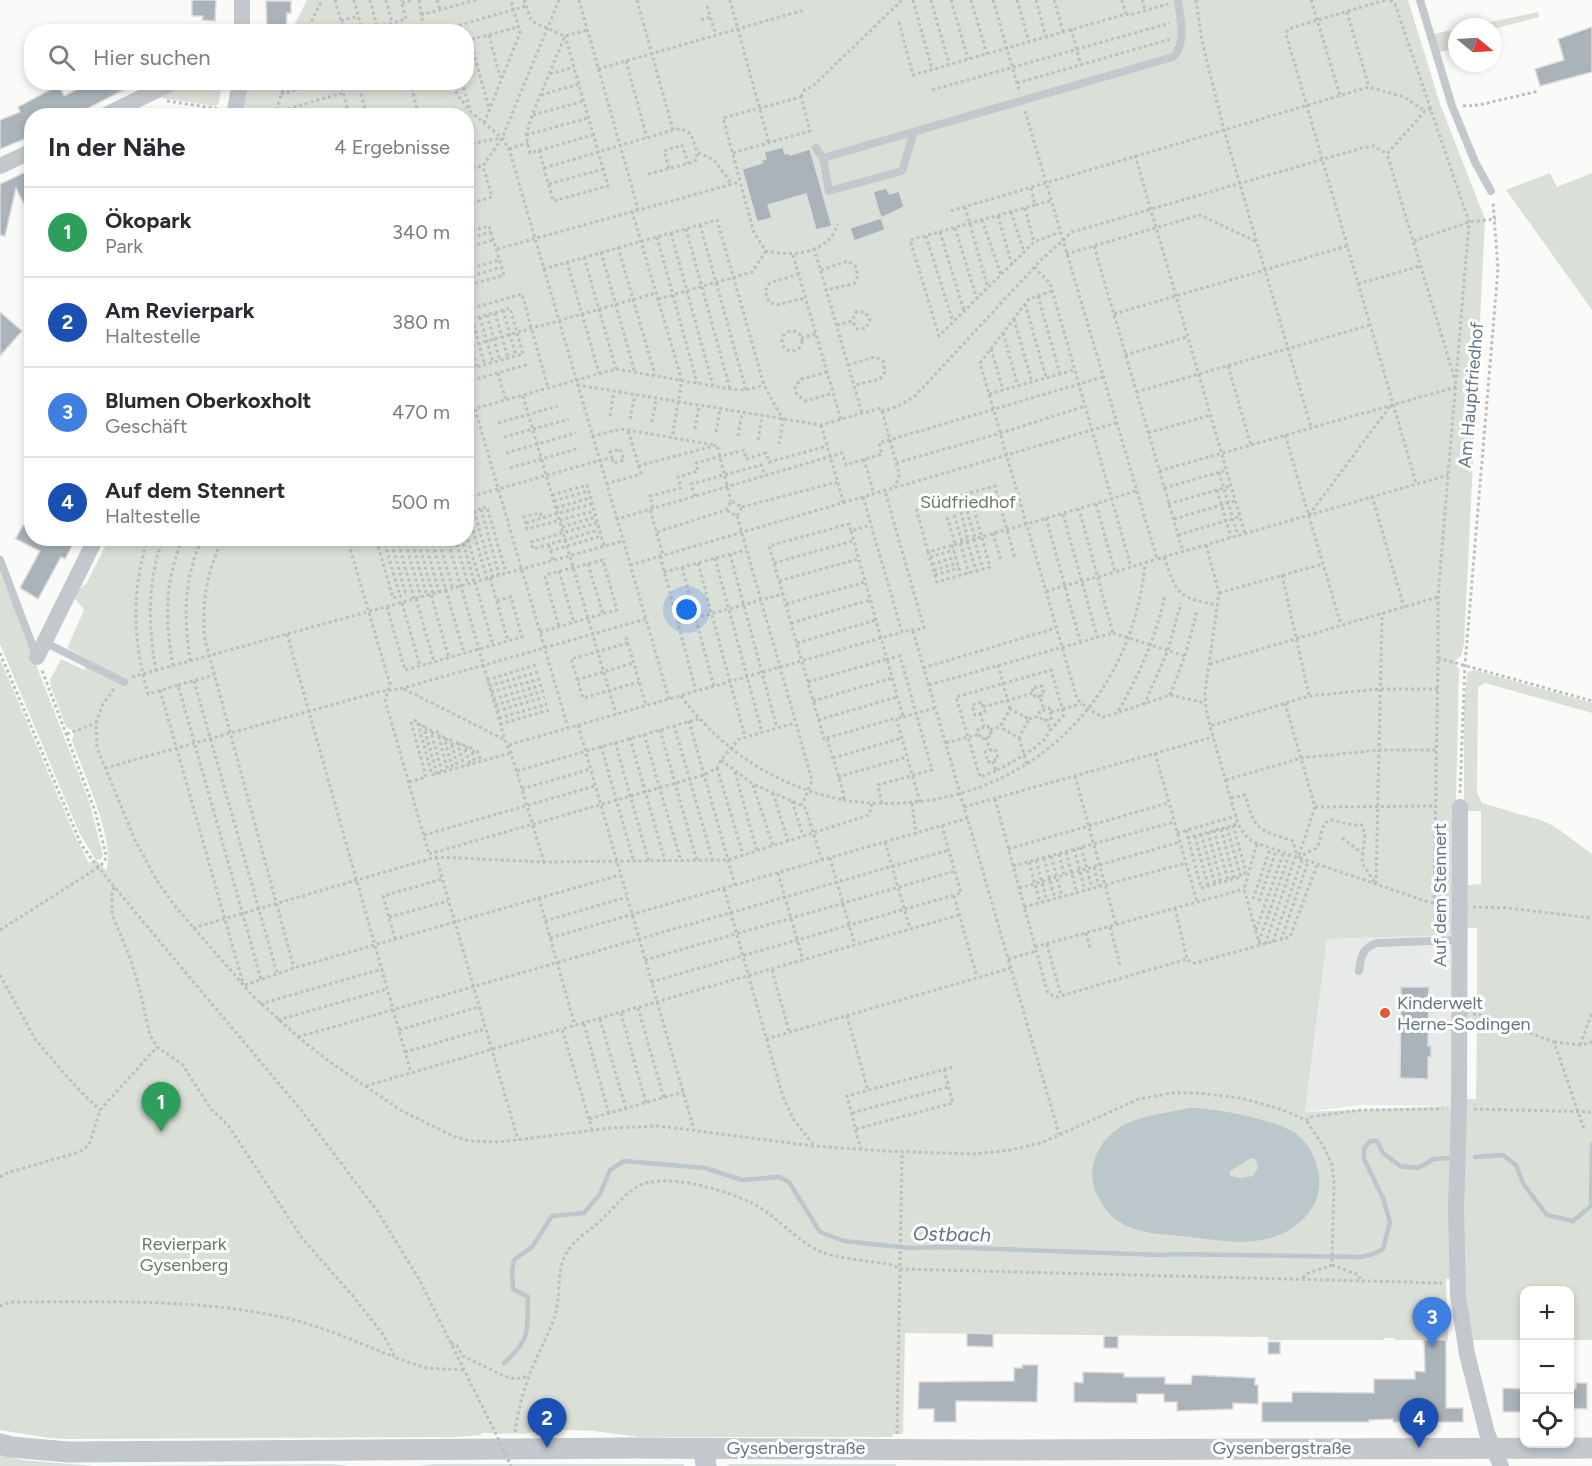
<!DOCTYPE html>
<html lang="de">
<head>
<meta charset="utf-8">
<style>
	:root { --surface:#fff; --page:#f2f2f3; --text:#2b2b33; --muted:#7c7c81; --line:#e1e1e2; --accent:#b45309 }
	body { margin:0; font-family:Figtree,sans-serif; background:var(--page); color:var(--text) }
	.controls { position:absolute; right:18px; bottom:18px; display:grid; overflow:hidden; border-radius:12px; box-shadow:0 3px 9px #0003 }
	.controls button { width:54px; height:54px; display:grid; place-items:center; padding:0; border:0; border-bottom:2px solid var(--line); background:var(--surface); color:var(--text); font:30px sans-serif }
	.compass { position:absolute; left:1448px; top:18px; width:54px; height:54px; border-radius:50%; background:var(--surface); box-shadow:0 3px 9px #0003; rotate:108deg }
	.you { position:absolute; left:687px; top:610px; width:21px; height:21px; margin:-15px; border:4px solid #fff; border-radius:50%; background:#1a73e8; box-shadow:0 0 0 9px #1a73e833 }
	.badge { display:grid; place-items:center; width:39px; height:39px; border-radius:50%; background:var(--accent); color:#fff; font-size:20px; font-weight:700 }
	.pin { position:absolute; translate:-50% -50px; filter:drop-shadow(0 2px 3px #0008) }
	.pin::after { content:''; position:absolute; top:32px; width:21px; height:18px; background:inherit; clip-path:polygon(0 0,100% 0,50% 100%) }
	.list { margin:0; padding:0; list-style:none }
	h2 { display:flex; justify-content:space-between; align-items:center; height:78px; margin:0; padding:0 24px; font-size:26px }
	h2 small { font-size:20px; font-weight:400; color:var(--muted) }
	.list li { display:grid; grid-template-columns:39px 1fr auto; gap:18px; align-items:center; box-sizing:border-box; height:90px; padding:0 24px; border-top:2px solid var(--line) }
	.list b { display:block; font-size:22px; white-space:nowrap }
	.list p { margin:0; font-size:20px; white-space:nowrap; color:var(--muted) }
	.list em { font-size:20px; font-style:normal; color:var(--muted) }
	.icon { flex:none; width:33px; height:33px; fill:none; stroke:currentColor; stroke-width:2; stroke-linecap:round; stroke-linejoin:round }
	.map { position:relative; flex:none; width:1592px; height:1466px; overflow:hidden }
	.search { position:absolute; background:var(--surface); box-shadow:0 3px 9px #0003; left:24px; top:24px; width:450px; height:66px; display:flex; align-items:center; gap:15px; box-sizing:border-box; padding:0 21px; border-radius:24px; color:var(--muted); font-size:22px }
	.panel { position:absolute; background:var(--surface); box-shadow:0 3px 9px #0003; left:24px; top:108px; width:450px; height:438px; border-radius:24px }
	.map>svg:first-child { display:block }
</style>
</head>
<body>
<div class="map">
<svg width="1592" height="1466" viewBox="0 0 1592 1466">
	<rect width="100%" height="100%" fill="#fafaf8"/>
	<path fill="#e8e9e9" d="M1453 935 1451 1106 1361 1105 1305 1112 1327 939Z"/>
	<g fill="#dadfd7">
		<path d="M307 0H1408L1440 104 1485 219 1464 644 1461 656 1456 660 1455 665 1459 669 1453 935 1327 939 1305 1112 1451 1106V1279H1446L1448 1340H1395L1394 1338H1384L1383 1340H1268V1337L905 1333 903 1434H893L892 1437H640L594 1431 546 1429 525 1434 481 1433V1435L456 1437 67 1439 49 1438 0 1430V659L75 836 89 863 95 859 79 832 0 644V572L89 801 103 855 101 859 96 860 106 870C117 844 82 769 72 741L74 734 72 730 66 727 51 687 50 680 61 659 84 670 89 660 67 648 84 610 74 597 77 591 86 584 109 539 466 538V116L242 115 247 83 466 82V32L291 31Z"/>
		<path d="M1538 12 1539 17 1493 29V27H1467Z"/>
		<path d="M1457 29V38L1451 40 1453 50 1439 52 1434 34Z"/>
		<path d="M184 83H222L219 103 215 106 161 98 162 94Z"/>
		<path d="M1550 173 1557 187 1592 173V310L1506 190Z"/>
		<path d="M1474 670 1592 703V713L1485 683 1478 687 1477 793 1482 803 1540 820 1554 826 1592 854V1340H1570V1290H1524V1340H1469L1465 1307 1460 1200 1465 1099H1476L1477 1026H1466V1000L1477 999V928H1466L1468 885 1481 884V811H1468L1464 807V708L1467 676 1468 672Z"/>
		<path d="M0 1454 21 1460 95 1466 332 1464 348 1466H0Z"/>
		<path d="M434 1464H683L685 1466H418Z"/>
		<path d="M730 1464H896V1466H727Z"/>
	</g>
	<path fill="#bbc7cb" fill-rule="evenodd" d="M1190 1108C1215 1108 1280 1120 1299 1136 1310 1146 1317 1161 1319 1175 1321 1191 1316 1206 1305 1217 1275 1250 1229 1242 1190 1237 1168 1234 1143 1235 1123 1224 1109 1217 1101 1204 1095 1190 1085 1163 1103 1134 1128 1123 1146 1115 1170 1112 1190 1108ZM1251 1158 1256 1160 1258 1168 1253 1176 1240 1178 1230 1176V1171Z"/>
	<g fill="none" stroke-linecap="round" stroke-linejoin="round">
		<g stroke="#bbc7cb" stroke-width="4.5">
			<path d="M1475 1157 1503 1155 1516 1165 1524 1185 1547 1215 1573 1221 1591 1206 1592 1144"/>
			<path d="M504 1363C531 1339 527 1332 528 1297L513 1289 512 1272 514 1260 532 1247 552 1216 584 1213 600 1194 610 1170 624 1161 705 1168 742 1180 779 1177 789 1182 820 1232 844 1241 909 1248 941 1247 1163 1255 1174 1254 1361 1257 1373 1254 1383 1249 1390 1222 1383 1198 1364 1159V1149L1370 1141H1377L1383 1153 1400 1166 1418 1168 1434 1159 1448 1158"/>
		</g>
	</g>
	<g fill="#aab3b9" stroke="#dcdcda" stroke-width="1.5">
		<path d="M192 0H216L215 21 202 20 203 16H192Z"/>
		<path d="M266 1H291V13H287L286 32H267Z"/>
		<path d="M1592 27V72L1540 86 1535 69 1564 60 1558 39Z"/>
		<path d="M91 82H139L73 116H32V136L0 149V120L20 112 18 107 59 85 64 96Z"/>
		<path d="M783 147 785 154 789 153 790 155 810 149 832 226 816 230 806 194 768 205 772 218 757 222 742 169 762 163V160L766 159 764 152Z"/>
		<path d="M32 169V220L16 188 5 236 0 235V184Z"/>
		<path d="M886 188 890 194 899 191 904 207 881 218 873 192Z"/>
		<path d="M881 218 885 230 854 241 850 228Z"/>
		<path d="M0 312 22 331 0 356Z"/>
		<path d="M23 525 32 529V538H76L65 559 61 557 38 599 20 588 40 551 14 538H16Z"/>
		<path d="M1401 987H1429L1428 1046H1431V1057H1428V1079L1400 1078Z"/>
		<path d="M967 1333 993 1334V1347L967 1346Z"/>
		<rect x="1104" y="1336" width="14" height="12"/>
		<path d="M1424 1340H1446V1408H1463V1422H1393V1419L1369 1420V1422H1262V1402H1292V1392L1374 1393V1379H1415V1371L1425 1372Z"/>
		<rect x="1268" y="1342" width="12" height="12"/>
		<path d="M1022 1365H1038L1037 1402 956 1401V1422H934V1409H918L919 1382 1014 1381V1368H1022Z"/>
		<path d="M1083 1372 1124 1373V1377H1165V1384H1191L1192 1375 1255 1378V1385H1258V1404L1233 1403V1409L1177 1411V1402H1164V1394H1137V1403L1074 1402V1382L1083 1383Z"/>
		<path d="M1576 1383H1587V1409L1569 1408V1389H1576Z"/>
		<path d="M1503 1388 1524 1389V1412H1503Z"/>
	</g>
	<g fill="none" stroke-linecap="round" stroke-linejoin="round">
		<g stroke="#bbbfc2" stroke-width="3" stroke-dasharray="3 3" stroke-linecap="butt">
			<path d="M335 0 344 32"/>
			<path d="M354 0 362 31 406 19 401 0"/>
			<path d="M370 0 377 27"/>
			<path d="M386 0 392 22"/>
			<path d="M419 0 424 32"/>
			<path d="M437 0 440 10"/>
			<path d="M524 0 531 20 535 23 565 36 588 30"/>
			<path d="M579 0 638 209"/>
			<path d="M637 0 673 130"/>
			<path d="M730 0 769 143"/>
			<path d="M913 0 932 69"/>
			<path d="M931 0 949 64"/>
			<path d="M951 0 968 59"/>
			<path d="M971 0 987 54"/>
			<path d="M993 0 1019 90"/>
			<path d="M1017 0 1029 42"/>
			<path d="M1036 0 1046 37"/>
			<path d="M1054 0 1063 31"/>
			<path d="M1122 0 1126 14"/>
			<path d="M1142 0 1145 10"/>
			<path d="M1196 0 1202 41 1224 130 1311 427"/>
			<path d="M1311 0 1340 95"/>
			<path d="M1385 0 1288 29 1286 34 1416 483"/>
			<path d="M1390 0 1395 4 1469 222 1438 597V658"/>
			<path d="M402 3 412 0"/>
			<path d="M707 6 716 35"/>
			<path d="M1347 12 1369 87"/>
			<path d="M421 15 476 0"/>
			<path d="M701 20 711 17"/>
			<path d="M341 21 358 16"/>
			<path d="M899 22 913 75 1126 14 1130 15 1168 4"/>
			<path d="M1071 29 1081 65"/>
			<path d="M306 32 322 0"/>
			<path d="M436 32 526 6"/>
			<path d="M489 35 500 77"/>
			<path d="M564 38 532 115 526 135 530 153 593 135"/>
			<path d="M470 40 489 108"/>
			<path d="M466 41 518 27"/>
			<path d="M626 61 647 138"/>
			<path d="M598 69 804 10"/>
			<path d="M550 74 574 67"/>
			<path d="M340 82 350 116"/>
			<path d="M358 82 367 116"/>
			<path d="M410 82 419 116"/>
			<path d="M448 82 470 111 502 138 509 149 617 519"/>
			<path d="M462 82 470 110"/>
			<path d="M1017 83 1171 39"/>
			<path d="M932 90 1170 23"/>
			<path d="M281 94 323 82"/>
			<path d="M541 95 579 84"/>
			<path d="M801 97 805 89 812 87 902 0"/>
			<path d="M167 101 220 109"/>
			<path d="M1463 106 1479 105 1539 91"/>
			<path d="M1431 109 1425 111 1387 154 1455 380"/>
			<path d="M1025 111 1157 559 1448 475"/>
			<path d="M276 112 343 93"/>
			<path d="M533 115 584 101"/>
			<path d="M275 116 285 82"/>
			<path d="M322 116 347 108"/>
			<path d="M484 123 520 33 511 0"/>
			<path d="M526 135 588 118"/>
			<path d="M466 145 500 138"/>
			<path d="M509 149 528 143"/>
			<path d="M539 150 553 201 608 186 565 36"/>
			<path d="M733 153 810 131 801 97 723 118 754 233 766 251C787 256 816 255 831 237 834 234 836 228 838 224"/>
			<path d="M1135 155 1245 534"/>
			<path d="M544 168 673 130 682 129 691 134 697 152 714 160 732 184"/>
			<path d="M669 168 664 151 682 145 688 163"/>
			<path d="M466 169 483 166"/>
			<path d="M648 174 694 162 697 159V152"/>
			<path d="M549 184 603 169"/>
			<path d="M1031 188 1035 205 1051 201"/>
			<path d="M466 205 492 197 483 166 502 138 559 0"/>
			<path d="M1035 205 910 240 939 336 1034 242 1060 232"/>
			<path d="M965 207 988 288"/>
			<path d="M1025 208 1034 242"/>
			<path d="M632 211 680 374 681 385 672 438"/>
			<path d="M951 211 1369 87 1404 97 1425 111"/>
			<path d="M1011 212 1024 252"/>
			<path d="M998 216 1012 265"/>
			<path d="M982 220 1001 275"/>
			<path d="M700 225 746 390"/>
			<path d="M955 228 977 299"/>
			<path d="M686 229 730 389"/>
			<path d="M466 232 489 226 504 275 466 286"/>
			<path d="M940 232 964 311"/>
			<path d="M671 233 713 386"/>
			<path d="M926 236 953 322"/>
			<path d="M657 237 697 383"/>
			<path d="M466 239 491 232"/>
			<path d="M1414 241 1469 222 1496 219"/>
			<path d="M1094 246 1183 552"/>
			<path d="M618 247 655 375"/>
			<path d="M466 248 493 240"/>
			<path d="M814 248 862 413"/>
			<path d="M497 249 740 182"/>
			<path d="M601 252 635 373"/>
			<path d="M1066 254 1200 215 1257 242"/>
			<path d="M793 255 841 420"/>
			<path d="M584 257 616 369"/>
			<path d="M567 262 599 373"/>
			<path d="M1034 267 1050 283 1131 567"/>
			<path d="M543 269 717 220 764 385 783 420 779 444"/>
			<path d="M466 270 499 260"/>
			<path d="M821 270 848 261 855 266 858 276 855 283 827 290"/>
			<path d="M799 274 770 283 765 291 769 302 777 305 805 298"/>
			<path d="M466 278 501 267"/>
			<path d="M1358 284 1420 266"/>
			<path d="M1052 291 1029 299 980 363 1077 699 1088 709 1103 717 1117 713C1140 674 1155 639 1165 596"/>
			<path d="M1038 296 1060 374"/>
			<path d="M658 299 752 272 766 251"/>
			<path d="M1025 304 1046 377"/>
			<path d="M466 310 522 294 548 388"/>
			<path d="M503 310 516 356"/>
			<path d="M495 313 508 358"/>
			<path d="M1114 314 1347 246"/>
			<path d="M487 315 500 361"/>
			<path d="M480 317 493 363"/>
			<path d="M472 319 485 365"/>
			<path d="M1014 319 1032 382"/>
			<path d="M466 321 510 308 523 354 466 370"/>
			<path d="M837 325 852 321 856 312H865L870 320 866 328 857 329 852 321"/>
			<path d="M466 329 477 367"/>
			<circle cx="792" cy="341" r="10"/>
			<path d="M1003 333 1018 386"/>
			<path d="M801 338 816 334"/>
			<path d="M466 347 656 293"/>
			<path d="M991 349 1003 390"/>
			<path d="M1125 355 1187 337"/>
			<path d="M466 358 470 369"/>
			<path d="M848 365 875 357 883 361 885 372 880 379 855 385"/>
			<path d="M1228 366 1251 445"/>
			<path d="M827 372 801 379 795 387 797 395 806 401 833 393"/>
			<path d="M498 373 506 401"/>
			<path d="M466 382 529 364"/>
			<path d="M577 385 821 425 881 408 882 411C895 408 905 403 916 395L1041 260 1072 232 1362 148 1374 146 1387 154"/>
			<path d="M1136 392 1370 325"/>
			<path d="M989 394 1074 370"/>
			<path d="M523 396 616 714"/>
			<path d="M475 409 568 728"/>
			<path d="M466 411 616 369 730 389 746 390 764 385"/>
			<path d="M882 411 899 473V478L894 487"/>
			<path d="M610 416 614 392"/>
			<path d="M630 419 635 395"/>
			<path d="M652 422 656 399"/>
			<path d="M498 423 558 406"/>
			<path d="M821 425 844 504"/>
			<path d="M695 429 699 406"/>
			<path d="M716 432 720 409"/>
			<path d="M1148 433 1211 415"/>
			<path d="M1285 435 1341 625"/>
			<path d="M592 436 621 429 715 445"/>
			<path d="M738 436 742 413"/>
			<path d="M504 437 569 419"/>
			<path d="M758 440 762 416"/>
			<path d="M466 448H468"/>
			<path d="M506 453 576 433"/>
			<path d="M466 455 470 454"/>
			<path d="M864 459 874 494"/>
			<path d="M466 462 471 461"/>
			<path d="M896 463 1001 433 1085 406"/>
			<path d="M638 466 717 445 731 501"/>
			<path d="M510 468 580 448"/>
			<path d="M466 469 473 467"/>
			<path d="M1159 471 1456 387"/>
			<path d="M1219 472 1238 536"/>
			<path d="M466 476 475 473"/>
			<path d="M466 483 470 482"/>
			<path d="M606 484 641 474 628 430"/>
			<path d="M1164 488 1227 470"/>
			<path d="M1217 490 1231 537"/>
			<path d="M552 495 587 485 604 546"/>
			<path d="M695 496 691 484 761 465 765 476"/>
			<path d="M1372 496 1404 607"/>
			<path d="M863 497 902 632 924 628 885 491"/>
			<path d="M466 498 612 457 610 452 620 449 624 460 613 463 612 457"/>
			<path d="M554 501 588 491"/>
			<path d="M592 504 542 518 540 513 524 517 527 529 594 511"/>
			<path d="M1096 504 1115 572 1157 559"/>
			<path d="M1168 504 1231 486"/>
			<path d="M742 507 837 482"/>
			<path d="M556 508 590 498"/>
			<path d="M653 508 650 496 681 488 678 477 698 471 696 463 744 450 746 459 766 453 769 462 827 446"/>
			<path d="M481 509 499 575"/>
			<path d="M974 509 990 567 937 582 928 552C998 532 1067 513 1136 491"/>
			<path d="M650 510 663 555"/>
			<path d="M474 511 493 577"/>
			<path d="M967 511 975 538"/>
			<path d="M961 512 968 540"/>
			<path d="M466 513 487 507 506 573"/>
			<path d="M468 513 487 579"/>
			<path d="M1063 514 1097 636"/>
			<path d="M954 515 962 542"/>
			<path d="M1309 515 1391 405"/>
			<path d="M737 516 812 780 802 805"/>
			<path d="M947 517 955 544"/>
			<path d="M1046 518 1080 641"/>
			<path d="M1174 519 1235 501"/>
			<path d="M526 523 542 518"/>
			<path d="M597 523 531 542 533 549 599 530"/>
			<path d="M562 527 596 517"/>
			<path d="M851 531 881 638 902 632"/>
			<path d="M657 532 726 510 731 501 742 507 737 516 726 510"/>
			<path d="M993 533 1001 561"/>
			<path d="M466 534 480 581"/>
			<path d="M1178 535 1239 517"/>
			<path d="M148 538C131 591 133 641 148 694L178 685 261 979"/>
			<path d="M223 538C207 572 201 603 205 640L294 968"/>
			<path d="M347 538 390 684 385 700 429 854"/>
			<path d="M380 538 376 539 393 598 406 595"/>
			<path d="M383 538 400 596"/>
			<path d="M390 538 406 594"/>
			<path d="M397 538 414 599"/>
			<path d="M404 538 421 597"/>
			<path d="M411 538 427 596"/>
			<path d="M417 538 433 594"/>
			<path d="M424 538 439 592"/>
			<path d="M431 538 464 653"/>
			<path d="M438 538 453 589"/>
			<path d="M447 538 505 740 511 753 544 862"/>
			<path d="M455 538 468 584"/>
			<path d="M462 538 474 582"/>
			<path d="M974 539 983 569"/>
			<path d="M967 541 976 571"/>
			<path d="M960 543 969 573"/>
			<path d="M348 544 352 538"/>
			<path d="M549 545 553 560"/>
			<path d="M952 545 961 575"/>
			<path d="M1206 545 1219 593 1205 692 1206 710 1210 725"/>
			<path d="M550 551 601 536"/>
			<path d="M928 552 916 508 995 486 1015 559"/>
			<path d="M730 554 777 728"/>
			<path d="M660 556 696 691"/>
			<path d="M930 557 954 550"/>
			<path d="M1164 557C1177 595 1178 598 1218 605"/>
			<path d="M715 558 762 732"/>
			<path d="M698 563 745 737"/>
			<path d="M774 563 853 541"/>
			<path d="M588 564 603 614"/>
			<path d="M932 564 956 557"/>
			<path d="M630 565 1116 423"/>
			<path d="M682 567 714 687"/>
			<path d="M934 570 958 563"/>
			<path d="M559 571 574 623"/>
			<path d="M664 572 746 550"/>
			<path d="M935 575 959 568"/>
			<path d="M1282 575 1309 696"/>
			<path d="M490 578 508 641"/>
			<path d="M779 581 858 559"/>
			<path d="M475 582 493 645"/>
			<path d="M1046 591 1115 572"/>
			<path d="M1219 593 1323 564"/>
			<path d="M431 595 449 658"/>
			<path d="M416 599 434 662"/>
			<path d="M402 603 420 666"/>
			<path d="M786 604 865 582"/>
			<path d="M387 607 405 670 522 637 511 597 496 601"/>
			<path d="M678 623 783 594"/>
			<path d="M791 623 870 600"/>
			<path d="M913 631 1059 1134"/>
			<path d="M540 632 617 610 603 560 549 574 545 577 559 627"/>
			<path d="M1113 633 1185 656"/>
			<path d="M287 634 411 1073"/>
			<path d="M626 637 646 705"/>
			<path d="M628 643 571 659 583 698 639 682"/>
			<path d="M797 643 876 620"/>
			<path d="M0 653 81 844 93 861 150 930 301 1110 378 1212 419 1279 495 1432"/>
			<path d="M190 661C184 615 183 582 202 538"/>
			<path d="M1210 664 1438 597"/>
			<path d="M998 665 1010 709"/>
			<path d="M173 666C165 619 164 583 183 538"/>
			<path d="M923 668 1056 628"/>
			<path d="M156 671C148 626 147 582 163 538"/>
			<path d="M132 677 623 541"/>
			<path d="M487 680 536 665"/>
			<path d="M577 680 633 663"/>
			<path d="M194 681 277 973"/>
			<path d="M808 682 887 659 903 717 896 718 920 802"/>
			<path d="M178 685 214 675"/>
			<path d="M929 685 1113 633 1079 509"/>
			<path d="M489 686 538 672"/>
			<path d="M114 689 103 704 96 723 97 748 135 840 156 879 174 905 252 995 298 1037 330 1062 402 1111 453 1136 470 1141 499 1142 611 1128 659 1126 814 1146 883 1151 975 1154 1010 1150 1041 1143 1139 1099 1172 1093H1197L1241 1098 1283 1110 1306 1120 1310 1117 1361 1110 1443 1109"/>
			<path d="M404 689 505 740"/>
			<path d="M1438 689H1380L1309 696 1210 726 1238 824 1245 835 1253 842 1446 908"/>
			<path d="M160 690 243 983"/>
			<path d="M491 692 540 679"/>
			<path d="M1170 695 1185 656 1197 611"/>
			<path d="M681 696C722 751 776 786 843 800L844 795 827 738 824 739 769 546 849 524 851 531 871 525"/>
			<path d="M1040 696 1035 698 1032 688 1042 686 1044 695 1040 696 1044 710"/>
			<path d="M493 699 542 685"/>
			<path d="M669 699 617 519 842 453 846 465 882 454 879 443 1103 377"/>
			<path d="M813 701 892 678"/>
			<path d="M1285 703 1315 807 1298 858"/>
			<path d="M495 705 544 691"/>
			<path d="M1144 705 1168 650 1181 603"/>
			<path d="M983 707 982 702 972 705 975 715 985 712 983 707 1033 693"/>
			<path d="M497 711 545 697"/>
			<path d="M1050 712 1052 718 1042 721 1039 712 1049 708 1050 712 1081 704"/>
			<path d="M1119 712 1170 695 1205 703"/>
			<path d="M980 713 984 727"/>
			<path d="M903 717 935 708"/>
			<path d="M499 718 547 704"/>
			<path d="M1029 719 1040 716"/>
			<path d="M818 720 897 697"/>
			<path d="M689 721 735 885"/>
			<path d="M500 724 549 710"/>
			<path d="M418 725 423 724 437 774"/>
			<path d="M578 725 694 1130"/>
			<path d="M674 725 713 861"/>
			<path d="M988 726 992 736 981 739 978 729Z"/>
			<path d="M425 729 430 728 442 772"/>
			<path d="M660 730 697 861"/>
			<path d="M990 730 1000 727 1010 709 1029 719 1019 738 1000 727"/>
			<path d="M431 733 437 731 448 771"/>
			<path d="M67 734 96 723"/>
			<path d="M644 734 681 861"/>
			<path d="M438 736 443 735 453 769"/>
			<path d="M986 737 990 750"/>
			<path d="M630 738 665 861"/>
			<path d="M827 738 896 718"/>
			<path d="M1019 738 1027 764"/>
			<path d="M445 740 450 738 458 768"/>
			<path d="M615 742 649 862"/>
			<path d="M946 743 980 734"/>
			<path d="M451 744 457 742 464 766"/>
			<path d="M458 745 463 743 470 764"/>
			<path d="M509 745 881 638 887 659 900 656 932 770 878 785 882 804"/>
			<path d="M601 746 634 862"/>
			<path d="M465 748 470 746 475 762"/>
			<path d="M995 749 998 759 988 762 985 752Z"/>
			<path d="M472 752 477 750 481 761"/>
			<path d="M1155 753 1197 902"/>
			<path d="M833 758 902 738"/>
			<path d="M721 760 753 784 805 807 822 860"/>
			<path d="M993 761 996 771C1011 762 1045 746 1050 730"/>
			<path d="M105 768 378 692 403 688 646 619"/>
			<path d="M717 768 743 855"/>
			<path d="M517 771 698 719"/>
			<path d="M996 771 980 777 956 697 1051 670 1064 715 1050 730 1047 719"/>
			<path d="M735 772 757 851"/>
			<path d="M432 775 511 753"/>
			<path d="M1075 776 1116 925"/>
			<path d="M426 777 411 722 417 720 432 775"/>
			<path d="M838 777 907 757"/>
			<path d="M1226 780 1301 758 1379 750H1437"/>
			<path d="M409 782 426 777"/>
			<path d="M753 785 773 846"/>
			<path d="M522 789 591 769"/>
			<path d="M773 793 788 841"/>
			<path d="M1460 793 1465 665 1498 269 1493 202"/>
			<path d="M1231 798 1245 795C1256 832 1257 829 1293 841L1297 857"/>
			<path d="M995 799 1047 991 1049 994 1057 997 1187 959 1191 963H1195L1290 937 1317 865"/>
			<path d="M843 800C999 824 1130 720 1145 564"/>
			<path d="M792 801 803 836"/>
			<path d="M912 803 916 834"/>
			<path d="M964 807 1213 737"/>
			<path d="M1315 807 1436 806"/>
			<path d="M1233 825 1246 872"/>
			<path d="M1227 827 1240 874"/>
			<path d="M1221 829 1234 878"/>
			<path d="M1186 830 1201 888 1241 877 1240 874 1249 872"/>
			<path d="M1214 830 1228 880"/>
			<path d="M1208 832 1221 882"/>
			<path d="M1177 833 1236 816"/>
			<path d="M1201 834 1215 884"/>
			<path d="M424 835 595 786"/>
			<path d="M1195 836 1208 886"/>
			<path d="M1187 838 1238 824"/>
			<path d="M1342 838 1362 853"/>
			<path d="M885 842 910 929"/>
			<path d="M1257 844 1244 889 1260 946"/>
			<path d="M1081 847 1092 888"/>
			<path d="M1008 849 1168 803"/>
			<path d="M1074 849 1085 890"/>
			<path d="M1066 852 1077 893"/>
			<path d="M429 854 704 775 717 768 721 760 739 739 795 723"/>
			<path d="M1059 854 1064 875"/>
			<path d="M1051 856 1062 897"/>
			<path d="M436 857 518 1140"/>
			<path d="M830 858 855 945"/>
			<path d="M1044 858 1055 899"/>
			<path d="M1298 858 1316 848 1319 844 1322 829 1326 822 1332 820 1352 825H1362L1365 834 1362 863 1375 883"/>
			<path d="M1036 860 1047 901"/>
			<path d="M1029 862 1040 903"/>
			<path d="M1013 866 1174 822"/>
			<path d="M1094 867 1099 886"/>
			<path d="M778 873 803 960"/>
			<path d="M1376 884 1382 613"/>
			<path d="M114 887 112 894V914L131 960 140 991 150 1035 157 1047 182 1064 211 1109 228 1125 302 1238 352 1295 382 1333 393 1352 394 1357 426 1368 463 1370"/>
			<path d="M1019 888 1180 842"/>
			<path d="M724 889 783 1097 794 1120 813 1144"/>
			<path d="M954 896 977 977"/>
			<path d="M539 898 575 1026"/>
			<path d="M1253 899 1270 849"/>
			<path d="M1259 901 1276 851"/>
			<path d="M1434 904 1438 658 1592 701"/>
			<path d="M1024 907 1186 863"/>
			<path d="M1473 907 1508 908 1592 918"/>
			<path d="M1175 908 1187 959"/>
			<path d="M389 917 448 901"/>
			<path d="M545 921 627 897"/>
			<path d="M1110 927 1120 965"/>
			<path d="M193 928 436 857 544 862 728 860 869 815 872 804"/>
			<path d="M0 930 99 867 105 861 106 855 95 811 42 670"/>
			<path d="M1256 930 1283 854"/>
			<path d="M1086 933 1090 949"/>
			<path d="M550 938 968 818"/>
			<path d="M395 939 383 896 442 879"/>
			<path d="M1281 940 1308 862"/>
			<path d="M1259 942 1289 855"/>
			<path d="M1273 942 1302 860"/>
			<path d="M1047 944 1061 996"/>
			<path d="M1265 944 1295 858"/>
			<path d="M1035 947 1244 889"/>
			<path d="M1008 959 1037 951"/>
			<path d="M645 960 955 871"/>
			<path d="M772 970 789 1031"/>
			<path d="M0 975 35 1039 77 1088 100 1110"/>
			<path d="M651 982 961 893 942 826"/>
			<path d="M245 985 294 968 620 875"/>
			<path d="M260 1004 382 969"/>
			<path d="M638 1008 664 1098"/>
			<path d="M621 1013 646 1103"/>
			<path d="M1473 1014 1480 1015 1554 1042 1584 1129"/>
			<path d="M847 1016 868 1091"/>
			<path d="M600 1019 626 1109"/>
			<path d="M278 1020 387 989"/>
			<path d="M584 1024 609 1114"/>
			<path d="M399 1030 479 1007"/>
			<path d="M298 1037 949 850"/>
			<path d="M766 1039 1011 968"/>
			<path d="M1554 1042 1580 1045 1592 1042"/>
			<path d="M1580 1045 1592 1013"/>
			<path d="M405 1052 485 1029"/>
			<path d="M366 1086 562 1029"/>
			<path d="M1474 1109 1592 1112"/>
			<path d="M852 1113 948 1087"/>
			<path d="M589 1119 562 1029 959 915"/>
			<path d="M856 1129 953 1103 944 1070"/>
			<path d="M592 1130 589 1119 683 1092"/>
			<path d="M861 1150 847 1096 953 1067"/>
			<path d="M0 1177 7 1173 79 1152 89 1145 100 1110 157 1047"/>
			<path d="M1332 1265 1359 1275 1360 1280"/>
			<path d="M1303 1278 1306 1274 1332 1265 1334 1181 1332 1165 1324 1147 1306 1120"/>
			<path d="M0 1306 11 1302C101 1302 192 1298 281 1317 320 1325 357 1342 394 1357"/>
			<path d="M451 1344H456L463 1356 504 1376 515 1379 529 1376"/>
			<path d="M515 1432C518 1412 523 1390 531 1371 539 1352 548 1335 555 1316 561 1296 556 1272 566 1254 573 1240 588 1232 599 1222 612 1211 621 1197 635 1188 662 1170 723 1190 750 1202 775 1214 792 1237 817 1250 835 1259 872 1261 893 1265L901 1269 1442 1283"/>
			<path d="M897 1434 902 1153"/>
		</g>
		<g stroke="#c3c8cc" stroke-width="8">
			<path d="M1420 0 1452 106 1475 162 1491 191"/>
			<path d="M816 148 823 158 829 191 902 171 914 132"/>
			<path d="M823 158 1173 57C1187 43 1180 19 1178 0"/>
			<path d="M0 560 36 655"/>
			<path d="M44 642 124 682"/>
			<path d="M1359 971C1361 956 1362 948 1377 943L1459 940"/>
		</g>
		<g stroke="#c3c8cc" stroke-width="16">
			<path d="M242 32V0"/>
			<path d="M104 116 173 82"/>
			<path d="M234 116 240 82"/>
			<path d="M0 166 32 151"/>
			<path d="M37 657 96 538"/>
			<path d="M1460 807 1459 1109 1456 1209 1458 1296 1467 1354 1487 1433 1501 1466"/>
		</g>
		<g stroke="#c3c8cc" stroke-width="21">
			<path d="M0 1444 11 1447 68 1452 634 1448 981 1450 1592 1448"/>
			<path d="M704 1448 706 1466"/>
		</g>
		<path stroke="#bbbfc2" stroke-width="3" stroke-dasharray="3 3" stroke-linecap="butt" d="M495 1432 511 1466"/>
	</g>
	<circle fill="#e4572e" stroke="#fff" stroke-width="2" cx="1385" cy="1013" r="6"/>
	<g text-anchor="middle" stroke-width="6" stroke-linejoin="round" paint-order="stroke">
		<g font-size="18" fill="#657683" stroke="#fff">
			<text transform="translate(1471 395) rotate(-85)" y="6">Am Hauptfriedhof</text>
			<text transform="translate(1440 895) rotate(-90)" y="6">Auf dem Stennert</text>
			<text x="796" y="1454">Gysenbergstraße</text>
			<text x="1282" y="1454">Gysenbergstraße</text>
		</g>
		<g font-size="18" fill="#687a64" stroke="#fff">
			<text x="968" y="508">Südfriedhof</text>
			<text x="184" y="1250">Revierpark<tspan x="184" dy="21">Gysenberg</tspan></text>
		</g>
		<g font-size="18" fill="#657683" stroke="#fff" text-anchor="start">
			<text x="1397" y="1009">Kinderwelt<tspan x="1397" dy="21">Herne-Sodingen</tspan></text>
		</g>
		<g font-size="20" font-style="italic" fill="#60757c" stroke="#fff">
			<text transform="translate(952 1234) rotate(1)" y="7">Ostbach</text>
		</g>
	</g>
</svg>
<div class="controls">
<button>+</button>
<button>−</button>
<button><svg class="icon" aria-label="locate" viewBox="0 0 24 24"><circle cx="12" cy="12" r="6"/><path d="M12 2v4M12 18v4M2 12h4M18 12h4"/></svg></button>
</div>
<svg class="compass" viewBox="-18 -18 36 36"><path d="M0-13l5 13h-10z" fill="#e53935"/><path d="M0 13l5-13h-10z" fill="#7c7c81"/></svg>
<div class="you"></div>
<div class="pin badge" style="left:161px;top:1132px;background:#2e9e5b">1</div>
<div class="pin badge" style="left:547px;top:1448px;background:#1a4fb4">2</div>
<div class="pin badge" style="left:1432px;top:1347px;background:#3f7fe0">3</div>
<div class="pin badge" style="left:1419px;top:1448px;background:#1a4fb4">4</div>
<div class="search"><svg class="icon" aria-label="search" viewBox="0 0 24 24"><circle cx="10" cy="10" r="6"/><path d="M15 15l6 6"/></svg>Hier suchen</div>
<section class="panel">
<h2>In der Nähe<small>4 Ergebnisse</small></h2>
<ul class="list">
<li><span class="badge" style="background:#2e9e5b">1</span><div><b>Ökopark</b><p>Park</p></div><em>340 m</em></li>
<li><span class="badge" style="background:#1a4fb4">2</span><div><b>Am Revierpark</b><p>Haltestelle</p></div><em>380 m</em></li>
<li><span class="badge" style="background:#3f7fe0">3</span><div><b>Blumen Oberkoxholt</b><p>Geschäft</p></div><em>470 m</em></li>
<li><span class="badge" style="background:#1a4fb4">4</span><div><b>Auf dem Stennert</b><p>Haltestelle</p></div><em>500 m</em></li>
</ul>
</section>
</div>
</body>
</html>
